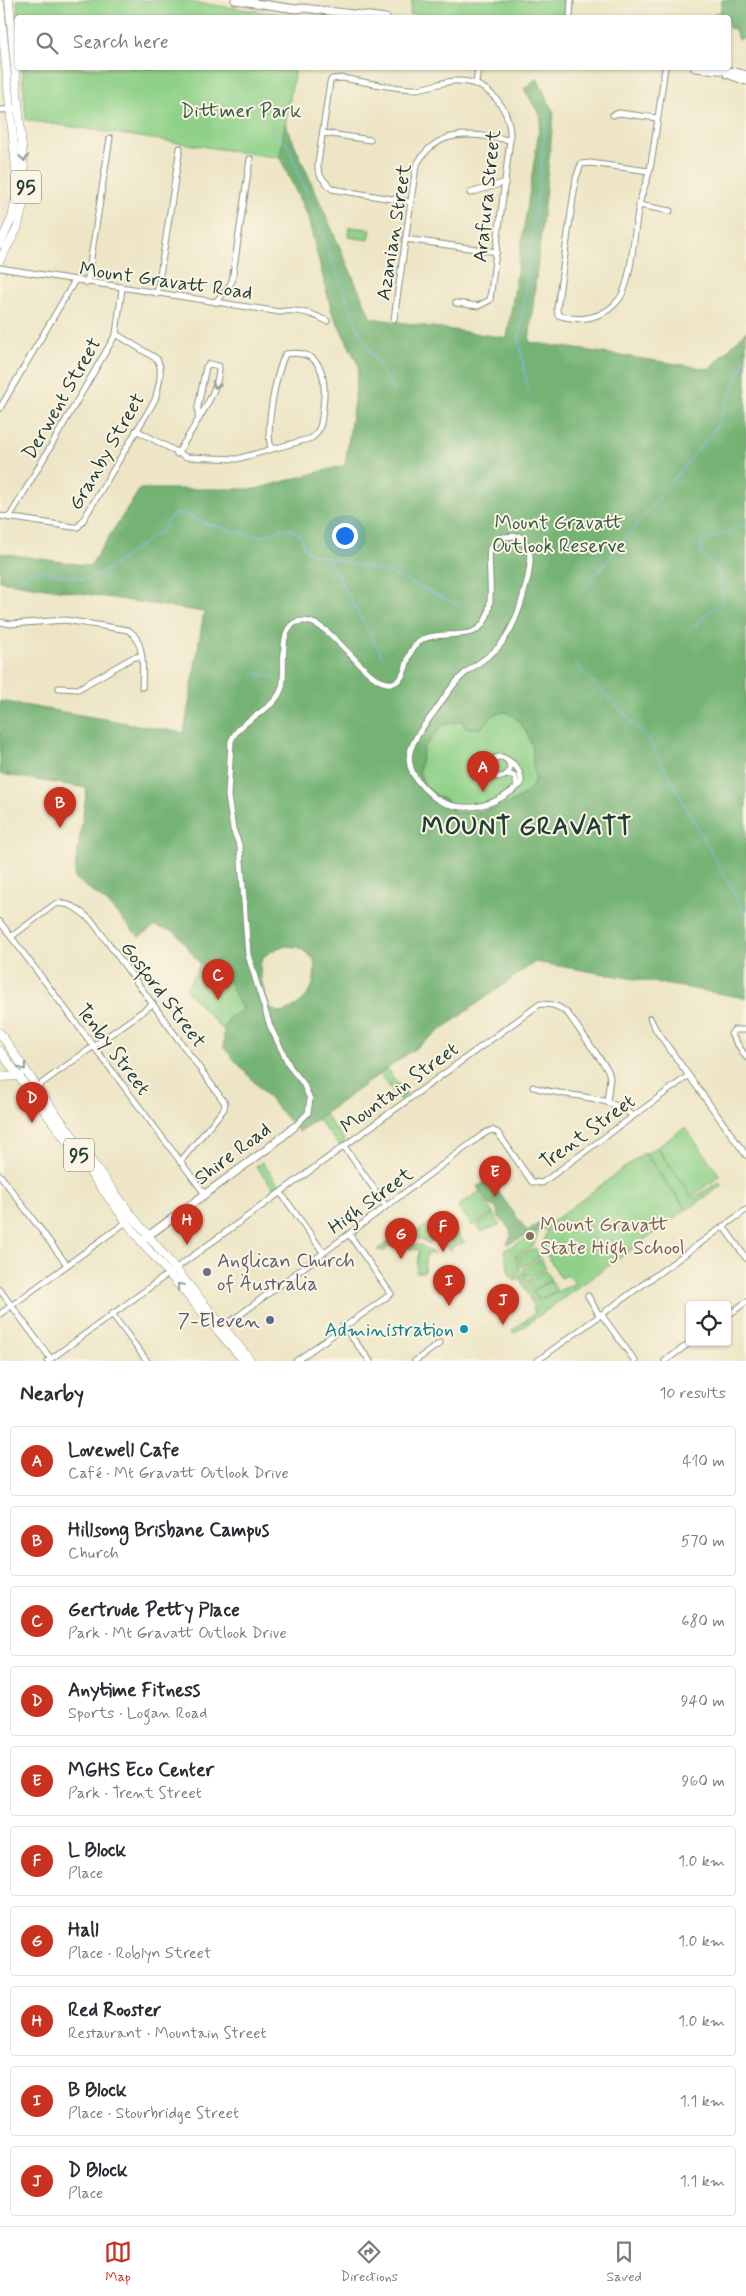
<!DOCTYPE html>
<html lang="en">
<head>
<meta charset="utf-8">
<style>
	:root { --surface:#fff; --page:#f2f2f3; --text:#2b2b33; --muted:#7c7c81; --line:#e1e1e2; --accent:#c8321e }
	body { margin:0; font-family:Mynerve,sans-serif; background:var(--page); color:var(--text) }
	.controls { position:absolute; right:15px; bottom:15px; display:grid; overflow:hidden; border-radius:5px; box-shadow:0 1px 4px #0004 }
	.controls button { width:45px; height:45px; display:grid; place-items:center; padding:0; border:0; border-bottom:1px solid var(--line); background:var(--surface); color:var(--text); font:25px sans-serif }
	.you { position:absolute; left:344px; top:535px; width:18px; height:18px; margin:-12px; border:4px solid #fff; border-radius:50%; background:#1a73e8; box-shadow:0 0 0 8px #1a73e833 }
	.badge { display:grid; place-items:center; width:32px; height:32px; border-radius:50%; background:var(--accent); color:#fff; font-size:16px; font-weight:700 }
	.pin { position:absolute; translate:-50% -41px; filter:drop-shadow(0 1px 2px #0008) }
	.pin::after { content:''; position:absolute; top:26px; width:18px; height:15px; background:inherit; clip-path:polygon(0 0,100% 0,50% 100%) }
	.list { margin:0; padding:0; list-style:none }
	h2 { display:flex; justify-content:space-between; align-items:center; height:65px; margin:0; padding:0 20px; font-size:21px }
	h2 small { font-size:16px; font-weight:400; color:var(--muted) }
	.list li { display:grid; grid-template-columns:32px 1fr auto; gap:15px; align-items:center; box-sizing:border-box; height:70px; margin:0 10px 10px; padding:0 10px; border:1px solid var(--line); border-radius:5px }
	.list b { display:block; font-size:19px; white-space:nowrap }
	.list p { margin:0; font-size:16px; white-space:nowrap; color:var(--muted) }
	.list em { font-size:16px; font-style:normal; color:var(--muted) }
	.icon { flex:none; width:28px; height:28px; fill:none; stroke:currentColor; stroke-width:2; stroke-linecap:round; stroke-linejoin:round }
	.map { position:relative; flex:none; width:746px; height:1361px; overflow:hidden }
	.search { position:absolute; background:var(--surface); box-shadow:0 1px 4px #0004; left:15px; right:15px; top:15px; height:55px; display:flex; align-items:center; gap:12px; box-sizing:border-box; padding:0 18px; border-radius:5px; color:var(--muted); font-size:19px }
	.sheet { height:865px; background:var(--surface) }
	nav { display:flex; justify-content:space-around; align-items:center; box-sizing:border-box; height:70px; border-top:1px solid var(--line); background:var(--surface); font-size:14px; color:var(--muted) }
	nav a { display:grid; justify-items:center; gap:2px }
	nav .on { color:var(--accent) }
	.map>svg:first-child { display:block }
</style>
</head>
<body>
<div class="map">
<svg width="746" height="1361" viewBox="0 0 746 1361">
	<rect width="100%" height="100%" fill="#fcf5e5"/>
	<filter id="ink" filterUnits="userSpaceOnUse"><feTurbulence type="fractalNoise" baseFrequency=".02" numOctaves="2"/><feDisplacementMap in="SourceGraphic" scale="10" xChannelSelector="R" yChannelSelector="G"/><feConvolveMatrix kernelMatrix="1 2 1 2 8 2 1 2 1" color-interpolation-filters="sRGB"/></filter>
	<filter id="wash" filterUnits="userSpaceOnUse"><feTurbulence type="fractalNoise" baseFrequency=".0096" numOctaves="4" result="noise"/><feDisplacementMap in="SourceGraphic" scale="20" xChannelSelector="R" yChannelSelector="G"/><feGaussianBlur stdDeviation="1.12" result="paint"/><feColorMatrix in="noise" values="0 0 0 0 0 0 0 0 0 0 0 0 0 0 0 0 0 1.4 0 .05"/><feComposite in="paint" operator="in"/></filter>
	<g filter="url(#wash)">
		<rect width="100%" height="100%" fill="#ede5c5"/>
		<g fill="#90d189" stroke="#58875e">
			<path d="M17 0H175L302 17H18Z"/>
			<path d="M412 0H569L568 17 432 18 410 14Z"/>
			<path d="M22 68H295L280 158 26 120Z"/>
			<path d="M349 227 371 229 369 240 348 237Z"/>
			<path d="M505 712C518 715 529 734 532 747 534 753 532 760 533 766 534 772 537 778 533 784 523 805 475 817 454 812L447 800 437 796 424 785 419 771 424 747 440 729 444 725 462 721 465 727 475 728 495 714Z"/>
			<path d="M200 964 229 981 243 1010 229 1017 223 1030 186 990Z"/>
			<path d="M387 1069 407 1095 400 1100 379 1074Z"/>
			<path d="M324 1113 345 1141 340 1146 317 1119Z"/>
			<path d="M685 1127 720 1176 692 1196 657 1147Z"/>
			<path d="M656 1147 693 1198 719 1182 721 1186 687 1210 646 1154Z"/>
			<path d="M644 1153 686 1210 515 1333 512 1331 535 1313 532 1308 534 1306 520 1278 514 1281 512 1278 523 1272 538 1301 575 1283 568 1275 561 1278 542 1247 548 1225Z"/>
			<path d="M262 1162 281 1187 276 1191 256 1166Z"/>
			<path d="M479 1192 493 1213 472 1226 458 1206Z"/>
			<path d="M446 1214 464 1243 453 1246 451 1250 433 1238 429 1244C418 1236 412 1238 399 1243 415 1232 430 1223 446 1214Z"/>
			<path d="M494 1214 500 1224 482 1232 477 1225Z"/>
			<path d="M538 1234 533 1246 515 1256 521 1270 510 1276 504 1250Z"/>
			<path d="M392 1239 399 1246 421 1245 434 1254H426L424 1272H416L419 1250 387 1246 385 1251 377 1250Z"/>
			<path d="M535 1248 540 1257 522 1267 517 1257Z"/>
			<path d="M541 1259 546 1269 528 1278 523 1269Z"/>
			<path d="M546 1271 551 1280 534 1289 529 1280Z"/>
			<path d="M552 1281 557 1291 539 1299 534 1290Z"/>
		</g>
		<g fill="#74b375" stroke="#4a7854" fill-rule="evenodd">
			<path d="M722 0H746V40L743 38 738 40 735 29 729 28 728 18 714 17 715 13H720Z"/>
			<path d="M537 78 554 113 529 342 710 369 746 331V998L535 962 299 1132 224 1048C223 1027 223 1020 242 1010L229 981 200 964 176 932 155 926 139 937 106 902 74 877 87 788 0 774V701L184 733 204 612 0 581V553L90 566 140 489H256L345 465 359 366 332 312 307 215 280 158 285 123 371 318 507 338 541 117 524 89ZM505 712C518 715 529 734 532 747 534 753 532 760 533 766 534 772 537 778 533 784 523 805 475 817 454 812L449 802 437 796 424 785 419 771 424 747 440 729 444 725 462 721 465 727 480 729 495 714ZM283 946 299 947 314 959C317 989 309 1000 282 1013 278 1012 274 1011 271 1008 265 1001 258 970 261 962 264 953 276 949 283 946Z"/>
			<path d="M489 1179 527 1231 542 1221 545 1229 507 1244 511 1236 510 1230 499 1217 496 1208 490 1205 477 1187Z"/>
		</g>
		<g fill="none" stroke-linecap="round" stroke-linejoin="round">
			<g stroke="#89baf5" stroke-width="1">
				<path d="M271 131 288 145 359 331 394 392"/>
				<path d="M528 392 519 340 547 116"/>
				<path d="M329 560 382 656"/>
				<path d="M19 580 32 571H43L83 579 102 573 164 529 167 520 174 515 184 513 203 523 260 537 283 528 293 530 300 535 305 549 315 555 387 572 459 605"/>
				<path d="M583 591 717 426 746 358"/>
				<path d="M694 626 723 600 718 570 702 556 701 542 746 524"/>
				<path d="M575 664 647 737 746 915"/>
				<path d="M254 673 274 677"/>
			</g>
		</g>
	</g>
	<g filter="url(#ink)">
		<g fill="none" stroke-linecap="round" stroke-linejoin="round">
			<g stroke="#86917c" stroke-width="7">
				<g id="street">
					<path d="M570 18 571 0"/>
					<path d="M476 83 478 68"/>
					<path d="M0 110 19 109"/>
					<path d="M613 115 619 113 657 118"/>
					<path d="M324 133 370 140"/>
					<path d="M649 171 590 163 581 164 576 178 557 309 558 315C580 323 606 318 620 298 632 281 634 228 639 206 641 193 647 182 650 169 656 136 660 101 665 68"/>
					<path d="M470 193 506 182"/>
					<path d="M410 202 332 189 321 177 318 169V163L330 82 332 79 343 78C366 82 392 89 416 89 429 88 441 82 454 81 487 79 512 108 510 140L490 300 478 306 456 303"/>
					<path d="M639 205 670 211"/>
					<path d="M405 239 497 252"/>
					<path d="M0 268 280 312C296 308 312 313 327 321"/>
					<path d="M87 283 110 138"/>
					<path d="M157 294 180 148"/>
					<path d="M215 302 227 290 232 281 250 159"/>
					<path d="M394 319 416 166C437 126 473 134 510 140"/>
					<path d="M0 408 74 282"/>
					<path d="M136 430 186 457 237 459 312 438C322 429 322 419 323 406 327 377 322 348 285 354 276 375 265 427 271 448"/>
					<path d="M177 454C190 432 221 390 219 366L209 364 206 367 198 406V416"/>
					<path d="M0 516 73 527H78L82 522 155 400C158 388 164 370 157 359L116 334"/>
					<path d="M9 518 116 334 122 289"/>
					<path d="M0 622 11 624 65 620 128 630C145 640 143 670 142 687"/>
					<path d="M59 688 78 689 132 658 141 656"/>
					<circle cx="500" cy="767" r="10"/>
					<path d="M506 775H511L515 777 517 787"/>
					<path d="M0 922 205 1194"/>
					<path d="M11 937 55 904C70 901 80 911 92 921L225 1103 224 1109 180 1162"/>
					<path d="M650 1018 656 1030 746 1155"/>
					<path d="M746 1030H734L731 1034 746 1057"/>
					<path d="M533 1087C566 1098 606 1093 633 1116"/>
					<path d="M35 1088 153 1004"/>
					<path d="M294 1127 308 1113 310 1099 303 1083 290 1067 270 1026 248 955 240 847 233 829 228 796 231 741C241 717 275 712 282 687 287 669 275 622 302 621 333 618 366 689 393 683 411 678 402 650 423 639 438 632 457 637 472 632 501 621 486 571 490 548L502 537 519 536C533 548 531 561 528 577 522 602 516 624 501 644 491 657 475 664 463 675 451 685 444 699 435 711 417 736 394 758 423 787 430 794 437 801 447 804 474 813 500 802 521 784 522 773 516 764 506 759"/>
					<path d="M344 1146 386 1206"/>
					<path d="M0 1175 67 1265"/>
					<path d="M281 1193 323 1252"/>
					<path d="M723 1226 746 1258"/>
					<path d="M0 1290 51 1359"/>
					<path d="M588 1296 599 1315"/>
					<path d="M0 1314 129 1220"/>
					<path d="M112 1314 147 1361"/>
					<path d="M601 1314 635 1361"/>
					<path d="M727 1316 746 1302"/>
					<path d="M343 1326 370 1361"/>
					<path d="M222 1328 485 1133 492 1130 498 1133 532 1182 542 1183 688 1076"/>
					<path d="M48 1361 540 1004C553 1004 560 1006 569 1015L608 1070 610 1078 607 1102"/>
					<path d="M296 1361 391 1294 349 1234"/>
					<path d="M415 1361 440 1343"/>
					<path d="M537 1361 746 1210"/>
					<path d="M665 1361 691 1342"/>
				</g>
			</g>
			<g stroke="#86917c" stroke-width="9">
				<g id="secondary">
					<path d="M235 0 296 9 303 8 386 18"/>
					<path d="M695 68 731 71 746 75"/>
					<path d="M727 74 746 81"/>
					<path d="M141 1241 267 1149 294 1127"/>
				</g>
			</g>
			<g stroke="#86917c" stroke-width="9">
				<g id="primary">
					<path d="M0 4 18 189 12 218 0 244"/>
					<path d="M0 260 17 229 26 193 9 0"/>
					<path d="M0 1033 48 1103 133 1217 251 1361"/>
					<path d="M0 1051 141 1241 244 1361"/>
					<path d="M0 1077 20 1076"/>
				</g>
			</g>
			<use href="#street" stroke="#fff" stroke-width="5"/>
			<use href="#secondary" stroke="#fff" stroke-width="7"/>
			<use href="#primary" stroke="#fff" stroke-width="8"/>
		</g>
		<defs><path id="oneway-chevron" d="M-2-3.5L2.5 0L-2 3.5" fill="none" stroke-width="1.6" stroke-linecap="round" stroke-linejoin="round" transform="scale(1.25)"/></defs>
		<g stroke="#8f9e9a">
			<use href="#oneway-chevron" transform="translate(24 158) rotate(84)"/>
			<use href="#oneway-chevron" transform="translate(216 385) rotate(113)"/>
			<use href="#oneway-chevron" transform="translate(23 1067) rotate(56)"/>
			<use href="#oneway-chevron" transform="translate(180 1286) rotate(-131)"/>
		</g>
	</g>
	<circle fill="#8d6e63" stroke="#fcf5e5" stroke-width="2" cx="530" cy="1236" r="5"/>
	<circle fill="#6b7280" stroke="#fcf5e5" stroke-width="2" cx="207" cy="1272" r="5"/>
	<circle fill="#5c6f8a" stroke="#fcf5e5" stroke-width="2" cx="270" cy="1320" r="5"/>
	<circle fill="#0f9aa8" stroke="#fcf5e5" stroke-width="2" cx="464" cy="1329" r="5"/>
	<g text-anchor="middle" stroke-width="4" stroke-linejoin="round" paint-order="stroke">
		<g fill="#fcf5e5" stroke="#617469" stroke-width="1">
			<rect x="11" y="170.5" width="30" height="33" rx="4"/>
			<rect x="64" y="1138.5" width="30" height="33" rx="4"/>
		</g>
		<g font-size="19" font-weight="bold" fill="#1f3d34">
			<text x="26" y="194">95</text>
			<text x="79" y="1162">95</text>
		</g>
		<g font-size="20" fill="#365b45" stroke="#fcf5e5">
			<text x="241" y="117">Dittmer Park</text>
			<text x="559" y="529">Mount Gravatt<tspan x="559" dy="23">Outlook Reserve</tspan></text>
		</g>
		<g font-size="20" fill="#1f3d34" stroke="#fcf5e5">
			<text transform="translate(486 196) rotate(-84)" y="7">Arafura Street</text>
			<text transform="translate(393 232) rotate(-81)" y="7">Azanian Street</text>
			<text transform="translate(166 280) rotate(8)" y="7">Mount Gravatt Road</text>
			<text transform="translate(61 398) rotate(-60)" y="7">Derwent Street</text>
			<text transform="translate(106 451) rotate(-60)" y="7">Granby Street</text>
			<text transform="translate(164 994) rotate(53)" y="7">Gosford Street</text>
			<text transform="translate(114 1049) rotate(53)" y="7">Tenby Street</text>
			<text transform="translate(399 1087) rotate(-36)" y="7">Mountain Street</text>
			<text transform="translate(587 1131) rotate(-36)" y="7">Trent Street</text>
			<text transform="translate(232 1153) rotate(-37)" y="7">Shire Road</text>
			<text transform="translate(370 1200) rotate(-36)" y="7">High Street</text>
		</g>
		<g font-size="20" fill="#785e54" stroke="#fcf5e5" text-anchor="start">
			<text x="540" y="1231">Mount Gravatt<tspan x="540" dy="23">State High School</tspan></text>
		</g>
		<g font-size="20" fill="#5b616d" stroke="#fcf5e5" text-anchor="start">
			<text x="217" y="1267">Anglican Church<tspan x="217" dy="23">of Australia</tspan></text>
		</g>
		<g font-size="20" fill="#4e5e75" stroke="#fcf5e5" text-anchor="end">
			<text x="260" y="1327">7-Eleven</text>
		</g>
		<g font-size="20" fill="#0d838f" stroke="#fcf5e5" text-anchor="end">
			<text x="454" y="1336">Administration</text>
		</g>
		<g font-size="25" font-weight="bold" letter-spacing="1" fill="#1f3d34" stroke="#fcf5e5">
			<text x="527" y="834">MOUNT GRAVATT</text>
		</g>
	</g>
</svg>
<div class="controls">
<button><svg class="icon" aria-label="locate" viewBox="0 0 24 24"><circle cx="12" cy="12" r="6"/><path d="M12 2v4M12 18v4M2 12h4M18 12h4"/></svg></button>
</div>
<div class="you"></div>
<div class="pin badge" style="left:483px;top:792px">A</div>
<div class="pin badge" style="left:60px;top:828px">B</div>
<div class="pin badge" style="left:218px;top:1000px">C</div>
<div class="pin badge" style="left:32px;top:1123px">D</div>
<div class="pin badge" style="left:495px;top:1197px">E</div>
<div class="pin badge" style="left:443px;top:1252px">F</div>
<div class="pin badge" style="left:401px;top:1259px">G</div>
<div class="pin badge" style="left:187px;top:1245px">H</div>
<div class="pin badge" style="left:449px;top:1306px">I</div>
<div class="pin badge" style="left:503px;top:1325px">J</div>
<div class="search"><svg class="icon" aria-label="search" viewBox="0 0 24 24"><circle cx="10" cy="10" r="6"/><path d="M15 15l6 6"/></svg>Search here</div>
</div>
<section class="sheet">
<h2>Nearby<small>10 results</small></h2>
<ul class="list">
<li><span class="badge">A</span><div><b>Lovewell Cafe</b><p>Café · Mt Gravatt Outlook Drive</p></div><em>410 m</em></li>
<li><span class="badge">B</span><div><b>Hillsong Brisbane Campus</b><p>Church</p></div><em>570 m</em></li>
<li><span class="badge">C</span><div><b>Gertrude Petty Place</b><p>Park · Mt Gravatt Outlook Drive</p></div><em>680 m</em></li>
<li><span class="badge">D</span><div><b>Anytime Fitness</b><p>Sports · Logan Road</p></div><em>940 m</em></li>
<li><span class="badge">E</span><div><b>MGHS Eco Center</b><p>Park · Trent Street</p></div><em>960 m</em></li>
<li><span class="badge">F</span><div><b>L Block</b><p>Place</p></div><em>1.0 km</em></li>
<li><span class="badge">G</span><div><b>Hall</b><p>Place · Roblyn Street</p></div><em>1.0 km</em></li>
<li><span class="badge">H</span><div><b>Red Rooster</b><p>Restaurant · Mountain Street</p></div><em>1.0 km</em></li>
<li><span class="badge">I</span><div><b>B Block</b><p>Place · Stourbridge Street</p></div><em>1.1 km</em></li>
<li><span class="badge">J</span><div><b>D Block</b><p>Place</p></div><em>1.1 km</em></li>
</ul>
</section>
<nav>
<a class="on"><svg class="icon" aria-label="map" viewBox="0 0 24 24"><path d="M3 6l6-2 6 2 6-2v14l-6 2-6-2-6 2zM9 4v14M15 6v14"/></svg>Map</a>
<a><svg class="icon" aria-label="directions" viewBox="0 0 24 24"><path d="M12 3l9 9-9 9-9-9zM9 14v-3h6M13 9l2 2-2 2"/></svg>Directions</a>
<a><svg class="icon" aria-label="saved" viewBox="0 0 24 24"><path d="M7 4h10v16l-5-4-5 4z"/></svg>Saved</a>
</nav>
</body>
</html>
